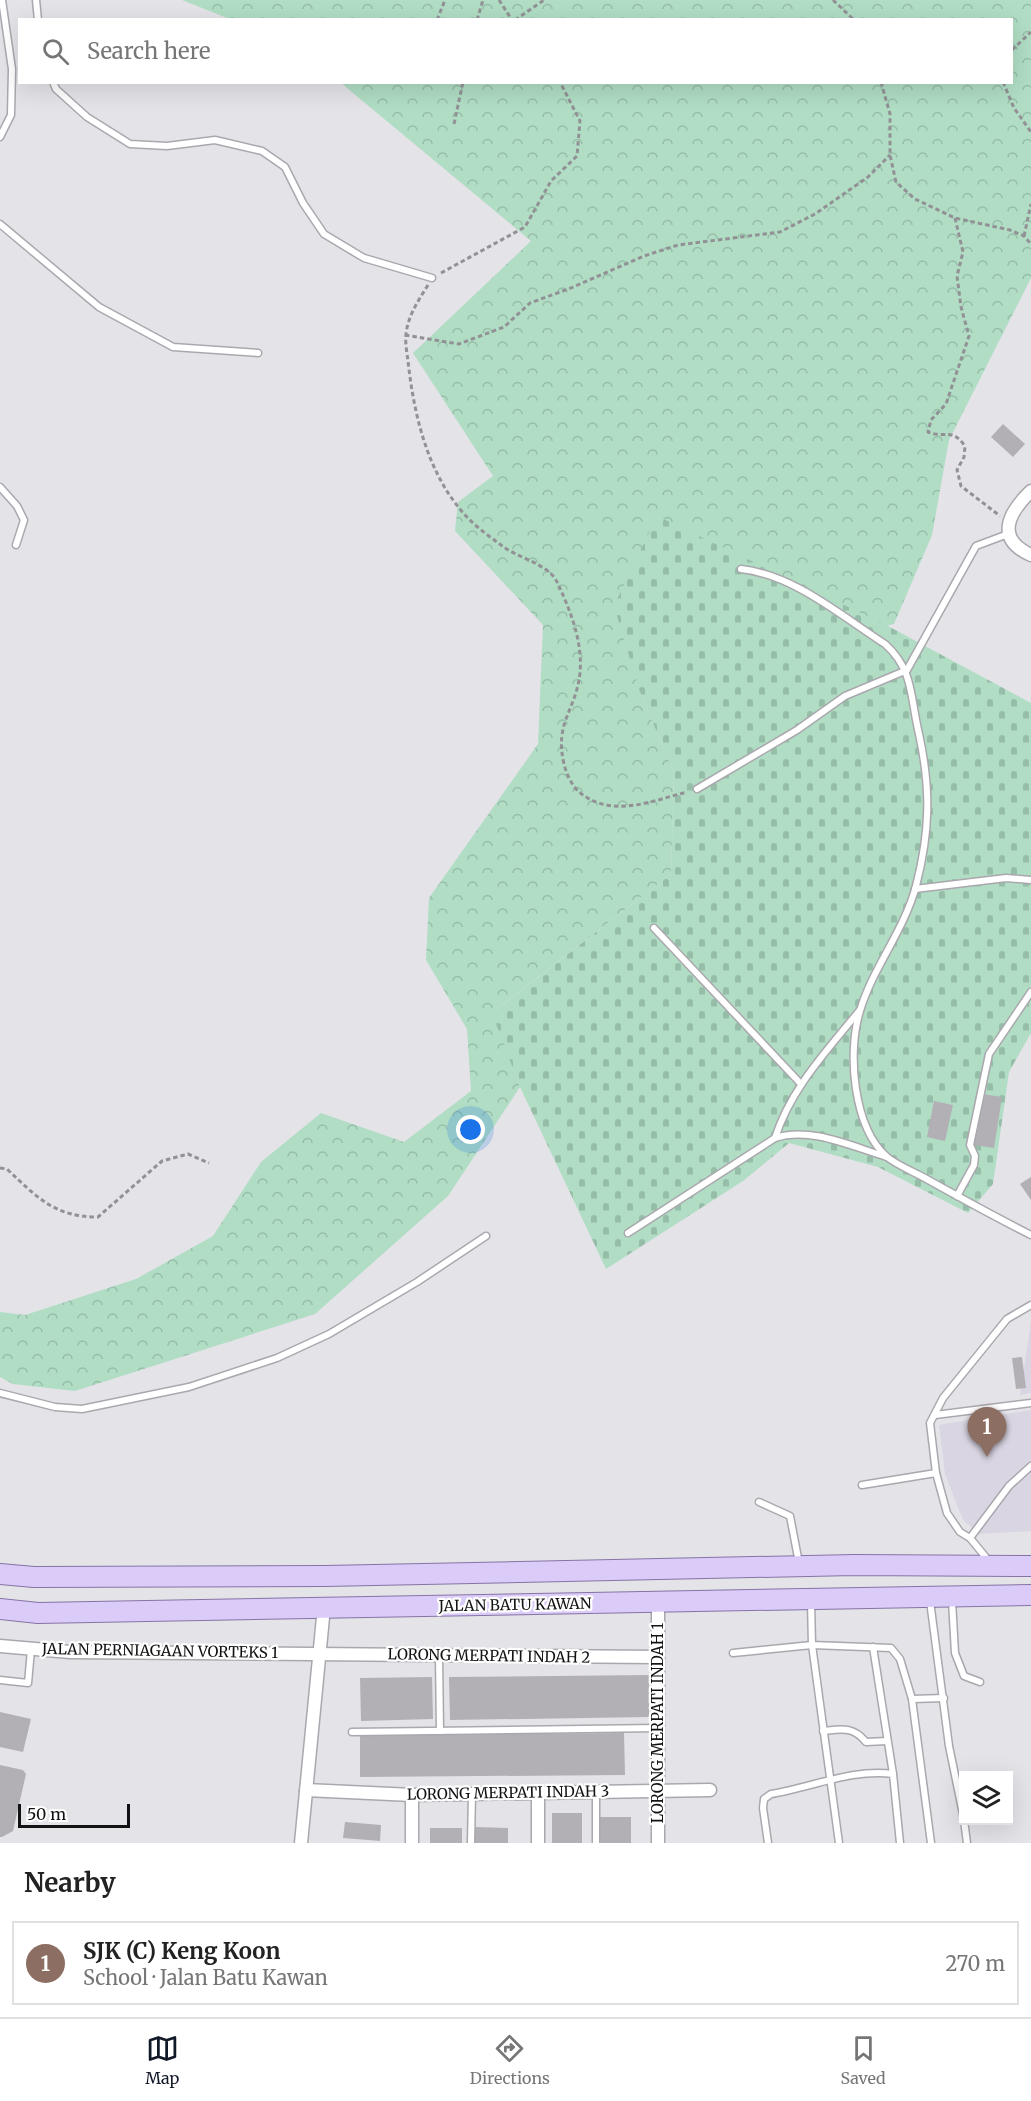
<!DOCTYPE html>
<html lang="en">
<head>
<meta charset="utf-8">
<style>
	:root { --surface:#fff; --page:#f2f2f2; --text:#222; --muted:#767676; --line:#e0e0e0; --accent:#111827 }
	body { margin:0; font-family:Merriweather,serif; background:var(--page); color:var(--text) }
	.controls { position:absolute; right:18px; bottom:18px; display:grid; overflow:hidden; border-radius:0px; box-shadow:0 6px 24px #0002 }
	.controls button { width:54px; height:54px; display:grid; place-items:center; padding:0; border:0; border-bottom:2px solid var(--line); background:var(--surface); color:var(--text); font:30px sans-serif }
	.scale { position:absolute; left:18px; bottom:15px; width:112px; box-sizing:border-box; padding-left:6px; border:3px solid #121214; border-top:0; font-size:16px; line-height:21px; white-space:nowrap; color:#121214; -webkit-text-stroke:4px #fff; paint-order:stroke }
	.you { position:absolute; left:471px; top:1130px; width:21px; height:21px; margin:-15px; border:4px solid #fff; border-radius:50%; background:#1a73e8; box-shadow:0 0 0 9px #1a73e833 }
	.badge { display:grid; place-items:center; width:39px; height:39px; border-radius:50%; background:var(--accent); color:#fff; font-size:20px; font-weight:700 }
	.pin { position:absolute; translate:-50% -50px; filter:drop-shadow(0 2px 3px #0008) }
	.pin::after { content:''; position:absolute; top:32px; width:21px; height:18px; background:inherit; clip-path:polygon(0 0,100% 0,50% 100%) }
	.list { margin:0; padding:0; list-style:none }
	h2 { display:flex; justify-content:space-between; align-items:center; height:78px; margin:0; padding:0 24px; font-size:26px }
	h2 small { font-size:20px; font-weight:400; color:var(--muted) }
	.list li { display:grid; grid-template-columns:39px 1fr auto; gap:18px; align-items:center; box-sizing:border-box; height:84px; margin:0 12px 12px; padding:0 12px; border:2px solid var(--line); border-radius:0px }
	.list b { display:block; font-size:22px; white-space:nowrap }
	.list p { margin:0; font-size:20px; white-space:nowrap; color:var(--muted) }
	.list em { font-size:20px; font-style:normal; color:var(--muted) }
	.icon { flex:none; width:33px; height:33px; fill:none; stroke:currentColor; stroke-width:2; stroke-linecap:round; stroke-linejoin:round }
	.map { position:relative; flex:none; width:1031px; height:1843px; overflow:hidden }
	.search { position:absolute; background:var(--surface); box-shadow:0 6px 24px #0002; left:18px; right:18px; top:18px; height:66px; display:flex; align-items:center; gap:15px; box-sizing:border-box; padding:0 21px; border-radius:0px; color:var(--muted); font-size:22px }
	.sheet { height:174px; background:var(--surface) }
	nav { display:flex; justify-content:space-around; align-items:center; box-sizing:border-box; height:84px; border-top:2px solid var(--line); background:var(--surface); font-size:16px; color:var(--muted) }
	nav a { display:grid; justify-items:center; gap:3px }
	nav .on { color:var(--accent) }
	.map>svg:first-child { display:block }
</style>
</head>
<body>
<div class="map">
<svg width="1031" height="1843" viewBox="0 0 1031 1843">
	<defs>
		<pattern id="forest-crowns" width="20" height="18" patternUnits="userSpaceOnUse" patternTransform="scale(1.5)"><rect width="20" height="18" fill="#b0ddc4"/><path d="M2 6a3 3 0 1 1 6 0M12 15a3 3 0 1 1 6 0" fill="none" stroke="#96bda8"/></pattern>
		<pattern id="cemetery-stones" width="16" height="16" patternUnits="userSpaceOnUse" patternTransform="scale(1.5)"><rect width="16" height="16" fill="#b0ddc4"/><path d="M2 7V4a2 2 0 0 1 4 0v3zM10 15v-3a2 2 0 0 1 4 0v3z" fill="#96bda8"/></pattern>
	</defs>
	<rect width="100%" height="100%" fill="#e4e3e8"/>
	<g fill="#d9d5e2">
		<path d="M1031 1321V1393L1020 1395Z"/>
		<path d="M1031 1410V1531L980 1534 964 1521 959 1510 945 1474 939 1425Z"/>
	</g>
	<path fill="url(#forest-crowns)" d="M182 0H1031V278L949 440 932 535 894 624 640 692 674 773 671 874 493 1012 520 1087 448 1196 315 1314 75 1391 13 1384 0 1377V1312L25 1315 136 1279 213 1236 261 1162 321 1113 404 1142 471 1091 467 1029 426 960 429 898 538 744 543 625 455 531 458 502 493 476 413 353 531 241 341 83 1012 82V20H232Z"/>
	<path fill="url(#cemetery-stones)" d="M657 516 886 625 1031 703V1033L1009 1072 993 1184 968 1213 878 1167 789 1143 743 1181 606 1269 520 1087 492 1013 671 874 674 773 640 692 614 606Z"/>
	<g fill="#b2b0b5">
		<path d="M1003 424 1025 444 1013 457 991 437Z"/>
		<path d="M983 1094 1002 1097 994 1148 974 1145Z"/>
		<path d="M934 1101 953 1105 945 1141 927 1137Z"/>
		<path d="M1031 1177V1200L1020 1184Z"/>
		<path d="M1022 1357 1026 1388 1016 1389 1012 1358Z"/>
		<path d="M649 1675V1717L450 1720 449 1677Z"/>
		<path d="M432 1677 433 1719 361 1721 360 1678Z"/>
		<path d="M0 1712 31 1719 23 1752 0 1747Z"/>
		<path d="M624 1733 625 1775 360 1777V1735Z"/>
		<path d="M0 1765 23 1770 26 1774 13 1831 2 1837H0Z"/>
		<rect x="552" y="1813" width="30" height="30"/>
		<rect x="600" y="1817" width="31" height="26"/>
		<path d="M345 1822 381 1825 380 1841 343 1838Z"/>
		<path d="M475 1827 508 1828V1843H475Z"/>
		<rect x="430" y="1828" width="32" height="15"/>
	</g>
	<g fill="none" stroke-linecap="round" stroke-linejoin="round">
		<g stroke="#aaa8ae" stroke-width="9">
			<g id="lane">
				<path d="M36 0 38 20"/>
				<path d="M53 82 56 89 87 117 130 144 167 146 215 140 262 151 285 167 303 203 324 234 364 258 432 278"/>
				<path d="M0 137 11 115 12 69 2 0"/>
				<path d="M0 224 99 307 173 347 258 353"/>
				<path d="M0 487 17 506 24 520 16 545"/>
				<path d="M741 569C794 575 840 615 885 644 914 670 910 697 919 734 931 789 930 832 916 886 904 931 872 969 860 1011 847 1052 853 1127 887 1157 897 1165 912 1171 923 1177 959 1197 995 1217 1031 1235"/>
				<path d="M697 789 797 730 845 696 907 670 976 546 1008 534"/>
				<path d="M915 889 1006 878 1031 880"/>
				<path d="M654 928 801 1084"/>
				<path d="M775 1138C791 1088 827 1051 859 1011"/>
				<path d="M957 1196 974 1165 975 1156 970 1145 989 1054 1031 992"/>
				<path d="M628 1233 775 1138C810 1126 853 1147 887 1157"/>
				<path d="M0 1393 55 1407 82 1409 189 1387 277 1358 329 1334 417 1282 486 1236"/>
				<path d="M935 1415 1031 1403"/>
				<path d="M862 1485 936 1473"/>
				<path d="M759 1502 790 1516 799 1563"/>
				<path d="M970 1538 960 1532 947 1513 936 1473 930 1423 943 1398 1007 1319 1031 1305"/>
				<path d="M988 1560 970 1538 1009 1486 1031 1466"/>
				<path d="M930 1601 949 1746 964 1819"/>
				<path d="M952 1601 955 1653 964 1676 980 1682"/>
				<path d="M811 1602 812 1645 839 1843"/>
				<path d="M873 1647 893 1774"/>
				<path d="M733 1653 812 1645 891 1648 900 1659 912 1699 944 1698"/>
				<path d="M439 1656 440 1731"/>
				<path d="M0 1680 28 1683 31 1650"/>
				<path d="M912 1699 931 1843"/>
				<path d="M823 1731C842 1729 853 1726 866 1742L887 1741"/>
				<path d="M352 1732 658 1728"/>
				<path d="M964 1820 967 1843"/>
				<path d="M471 1843 472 1794"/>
				<path d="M596 1843V1792"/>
				<path d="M768 1843 763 1808 764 1799 771 1794C810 1788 853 1768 893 1774L900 1843"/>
			</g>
		</g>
		<g stroke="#aaa8ae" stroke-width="15">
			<g id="street">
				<path d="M1031 491C1008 513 995 539 1031 555"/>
				<path d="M658 1603V1843"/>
				<path d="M0 1646 70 1652 657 1657"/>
				<path d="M306 1790 412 1795 710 1790"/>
				<path d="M301 1843 324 1607"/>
				<path d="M412 1843V1795"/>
				<path d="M538 1843V1793"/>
			</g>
		</g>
		<g stroke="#8574a5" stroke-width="22">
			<g id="primary">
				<path d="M0 1574 34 1577 325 1576 854 1565 1031 1566"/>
				<path d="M0 1609 38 1613 1031 1595"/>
			</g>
		</g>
		<g stroke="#929296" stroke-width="3" stroke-dasharray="4.5 3" stroke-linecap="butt">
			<path d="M499 0 512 20"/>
			<path d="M833 0 854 20"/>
			<path d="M437 20 445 0"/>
			<path d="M477 20 483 0"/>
			<path d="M515 20 544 0"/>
			<path d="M1012 50 1031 32"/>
			<path d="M881 82 890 114V155L896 182 915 199 955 218 1010 230 1024 236 1031 244"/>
			<path d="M1003 82 1014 108 1031 132"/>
			<path d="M454 124 463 82"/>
			<path d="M955 218 963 252 957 276 961 307 969 336 946 404 931 420 928 432C946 439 951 427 965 446L964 457 957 470 961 486 1000 516"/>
			<path d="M1024 236 1031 204"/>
			<path d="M441 273 525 227 551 181 577 156 580 121 560 82"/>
			<path d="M428 285C418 301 408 316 406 334 405 343 407 353 408 361 414 416 428 475 466 516 476 527 489 536 501 545 515 557 549 564 557 582 570 609 583 642 580 673 576 711 554 722 564 764 566 773 572 786 579 792 612 819 651 801 687 792"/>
			<path d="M405 335 459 344 504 327 530 303 571 288 644 256 678 245 780 232 815 214 868 177 890 155"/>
			<path d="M0 1168 7 1169C37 1197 54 1217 98 1217L162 1161 188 1154 209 1163"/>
		</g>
		<use href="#lane" stroke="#fff" stroke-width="6"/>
		<use href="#street" stroke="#fff" stroke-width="12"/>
		<use href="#primary" stroke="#dbcbf8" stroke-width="20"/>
	</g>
	<g text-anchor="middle" stroke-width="4.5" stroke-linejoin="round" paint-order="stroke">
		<g font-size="15" fill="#121214" stroke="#fff">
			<text transform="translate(515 1605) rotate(-1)" y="5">JALAN BATU KAWAN</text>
			<text transform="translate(160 1651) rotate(1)" y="5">JALAN PERNIAGAAN VORTEKS 1</text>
			<text transform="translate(489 1656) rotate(1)" y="5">LORONG MERPATI INDAH 2</text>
			<text transform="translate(658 1723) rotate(-90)" y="5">LORONG MERPATI INDAH 1</text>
			<text transform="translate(508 1793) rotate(-1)" y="5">LORONG MERPATI INDAH 3</text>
		</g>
	</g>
</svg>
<div class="controls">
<button><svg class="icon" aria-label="layers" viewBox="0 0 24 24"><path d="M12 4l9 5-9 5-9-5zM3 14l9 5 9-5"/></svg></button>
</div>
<div class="scale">50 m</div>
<div class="you"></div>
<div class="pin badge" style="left:987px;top:1457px;background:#8d6e63">1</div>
<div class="search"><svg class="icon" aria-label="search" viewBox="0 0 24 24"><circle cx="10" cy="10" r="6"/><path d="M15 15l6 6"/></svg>Search here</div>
</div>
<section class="sheet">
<h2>Nearby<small></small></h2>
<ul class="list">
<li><span class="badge" style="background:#8d6e63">1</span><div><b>SJK (C) Keng Koon</b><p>School · Jalan Batu Kawan</p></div><em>270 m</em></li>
</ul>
</section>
<nav>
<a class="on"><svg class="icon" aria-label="map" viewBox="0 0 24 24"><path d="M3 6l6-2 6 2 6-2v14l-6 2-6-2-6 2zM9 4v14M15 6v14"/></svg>Map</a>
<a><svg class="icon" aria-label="directions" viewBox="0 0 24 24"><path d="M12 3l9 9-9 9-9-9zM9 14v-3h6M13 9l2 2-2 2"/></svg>Directions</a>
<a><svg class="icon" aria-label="saved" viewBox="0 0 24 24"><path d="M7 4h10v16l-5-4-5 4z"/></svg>Saved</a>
</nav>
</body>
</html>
